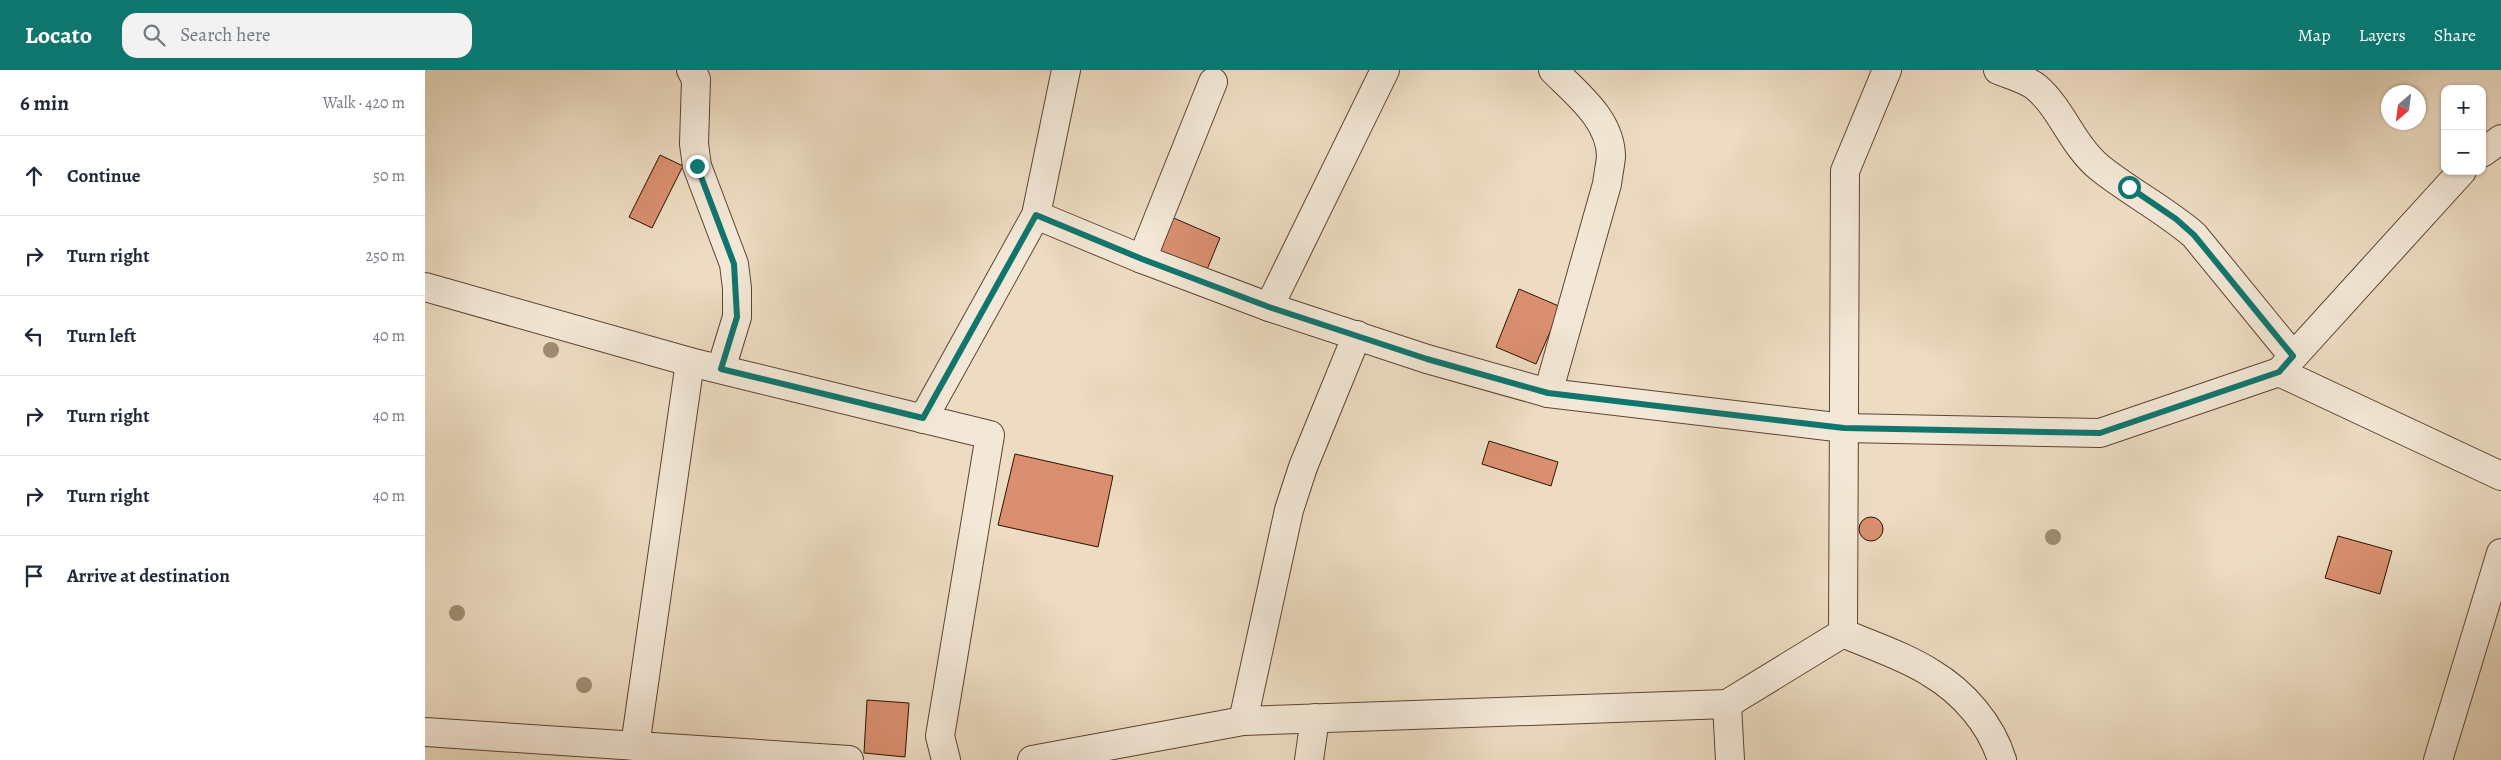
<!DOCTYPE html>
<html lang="en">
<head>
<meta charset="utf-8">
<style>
	:root { --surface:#fff; --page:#f2f2f3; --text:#1f2937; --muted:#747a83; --line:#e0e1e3; --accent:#0f766e }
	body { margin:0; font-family:Alegreya,serif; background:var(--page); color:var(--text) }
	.controls { position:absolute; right:15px; top:15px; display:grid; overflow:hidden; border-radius:10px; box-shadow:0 1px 4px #0004 }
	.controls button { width:45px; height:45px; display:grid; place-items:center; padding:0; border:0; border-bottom:1px solid var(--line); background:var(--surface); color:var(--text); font:25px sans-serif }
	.compass { position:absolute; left:1956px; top:15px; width:45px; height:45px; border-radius:50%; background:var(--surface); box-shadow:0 1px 4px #0004; rotate:208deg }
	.stop { position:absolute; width:15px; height:15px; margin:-11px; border:4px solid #0f766e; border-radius:50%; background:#fff }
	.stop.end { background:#0f766e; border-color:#fff; box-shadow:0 1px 5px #0008 }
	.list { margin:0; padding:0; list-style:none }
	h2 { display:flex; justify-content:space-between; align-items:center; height:65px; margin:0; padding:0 20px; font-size:21px }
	h2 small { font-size:16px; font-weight:400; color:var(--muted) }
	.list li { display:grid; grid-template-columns:32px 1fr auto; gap:15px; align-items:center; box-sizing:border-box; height:80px; padding:0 20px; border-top:1px solid var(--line) }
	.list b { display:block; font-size:19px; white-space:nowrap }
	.list em { font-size:16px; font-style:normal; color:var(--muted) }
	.icon { flex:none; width:28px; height:28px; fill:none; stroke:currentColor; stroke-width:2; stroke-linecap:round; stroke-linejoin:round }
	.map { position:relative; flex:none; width:2076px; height:690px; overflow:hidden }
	header { display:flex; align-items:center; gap:30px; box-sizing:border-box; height:70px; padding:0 25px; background:var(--accent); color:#fff }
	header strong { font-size:24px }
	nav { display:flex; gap:28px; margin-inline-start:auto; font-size:18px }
	.search { width:350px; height:45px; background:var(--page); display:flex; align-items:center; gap:12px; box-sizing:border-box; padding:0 18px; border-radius:15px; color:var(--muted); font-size:19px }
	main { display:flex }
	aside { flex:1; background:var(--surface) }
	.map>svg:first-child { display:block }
</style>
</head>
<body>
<header>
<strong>Locato</strong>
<div class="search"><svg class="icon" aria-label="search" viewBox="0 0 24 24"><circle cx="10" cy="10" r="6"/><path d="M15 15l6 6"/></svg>Search here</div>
<nav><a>Map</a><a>Layers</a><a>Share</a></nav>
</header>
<main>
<aside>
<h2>6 min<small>Walk · 420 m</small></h2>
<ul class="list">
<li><svg class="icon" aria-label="ahead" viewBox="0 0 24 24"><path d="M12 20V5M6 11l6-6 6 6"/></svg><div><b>Continue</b></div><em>50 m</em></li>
<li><svg class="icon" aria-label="right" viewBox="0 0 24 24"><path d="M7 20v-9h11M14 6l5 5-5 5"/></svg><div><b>Turn right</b></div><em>250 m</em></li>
<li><svg class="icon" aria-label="left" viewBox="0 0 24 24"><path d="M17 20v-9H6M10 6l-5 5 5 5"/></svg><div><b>Turn left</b></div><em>40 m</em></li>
<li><svg class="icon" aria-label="right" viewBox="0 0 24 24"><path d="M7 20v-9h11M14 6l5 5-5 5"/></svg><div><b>Turn right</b></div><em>40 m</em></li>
<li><svg class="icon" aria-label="right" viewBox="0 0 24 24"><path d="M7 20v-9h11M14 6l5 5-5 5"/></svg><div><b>Turn right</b></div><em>40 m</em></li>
<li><svg class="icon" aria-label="arrive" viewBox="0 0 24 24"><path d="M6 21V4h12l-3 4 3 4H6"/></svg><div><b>Arrive at destination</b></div></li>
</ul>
</aside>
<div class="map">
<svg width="2076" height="690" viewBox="0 0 2076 690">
	<rect width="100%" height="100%" fill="#eddcc2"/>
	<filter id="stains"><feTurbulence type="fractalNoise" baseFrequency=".004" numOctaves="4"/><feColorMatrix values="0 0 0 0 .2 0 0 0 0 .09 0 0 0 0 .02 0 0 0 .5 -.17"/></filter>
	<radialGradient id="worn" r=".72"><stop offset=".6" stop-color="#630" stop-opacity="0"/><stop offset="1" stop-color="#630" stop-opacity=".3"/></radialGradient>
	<g fill="#da9070" stroke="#2c1200">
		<path d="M235 85 258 96 227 158 204 147Z"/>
		<path d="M744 146 795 168 781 202 730 181Z"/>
		<path d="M1094 219 1136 237 1111 294 1071 277Z"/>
		<path d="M1064 371 1133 392 1126 416 1057 394Z"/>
		<path d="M590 384 688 406 673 477 573 455Z"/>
		<circle cx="1446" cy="459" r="12"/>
		<path d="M1913 466 1967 481 1955 524 1900 508Z"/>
		<path d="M442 630 484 633 480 687 439 683Z"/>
	</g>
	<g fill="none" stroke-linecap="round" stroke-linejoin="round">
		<g stroke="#5c4430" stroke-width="30">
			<g id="minor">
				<path d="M266 0 271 9 269 74 272 96 309 194 312 218V247L296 299"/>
				<path d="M1573 0C1585 5 1601 9 1611 17 1637 39 1647 75 1675 98 1705 122 1740 140 1769 165L1868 286"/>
				<path d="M2057 83 2076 69"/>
				<path d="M611 145 717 189 844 237 1002 289 1123 323 1419 358 1675 363 1854 302 2076 406"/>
				<path d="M717 189 788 12"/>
				<path d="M0 217 265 292 210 676"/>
				<path d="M844 237 960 0"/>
				<path d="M265 292 565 365 515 666 521 690"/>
				<path d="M1856 300 2037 101"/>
				<path d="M1123 323 1182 114C1183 106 1185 96 1186 87 1186 50 1152 24 1128 0"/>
				<path d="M498 349 611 145 641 0"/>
				<path d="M1418 563C1445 575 1482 587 1506 603 1538 622 1566 654 1577 690"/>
				<path d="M1302 634 1305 690"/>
				<path d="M818 651 864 440 878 397 932 265"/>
				<path d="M0 662 424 690"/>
				<path d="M607 690 818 651 1302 634 1418 563 1420 101 1462 0"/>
				<path d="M884 690 890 648"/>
				<path d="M2013 690 2076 483"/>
			</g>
		</g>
		<use href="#minor" stroke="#f3e8d7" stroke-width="28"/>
	</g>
	<g fill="#9f8e73">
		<circle cx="126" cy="280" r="8"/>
		<circle cx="1628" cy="467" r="8"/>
		<circle cx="32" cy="543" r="8"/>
		<circle cx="159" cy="615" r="8"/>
	</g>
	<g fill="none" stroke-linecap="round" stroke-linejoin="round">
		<path stroke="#0f766e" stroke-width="6" d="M272 96 309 194 312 247 296 299 498 348 611 145 717 189 844 237 1002 289 1123 323 1419 358 1675 363 1854 302 1868 286 1769 165 1751 149 1704 117"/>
	</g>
	<rect width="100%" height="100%" filter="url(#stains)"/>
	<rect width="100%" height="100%" fill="url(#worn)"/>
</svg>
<div class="controls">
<button>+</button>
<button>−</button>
</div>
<svg class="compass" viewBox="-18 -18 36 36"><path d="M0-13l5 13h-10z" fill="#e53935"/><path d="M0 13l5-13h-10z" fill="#747a83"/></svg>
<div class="stop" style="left:1704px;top:117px"></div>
<div class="stop end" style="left:272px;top:96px"></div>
</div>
</main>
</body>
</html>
